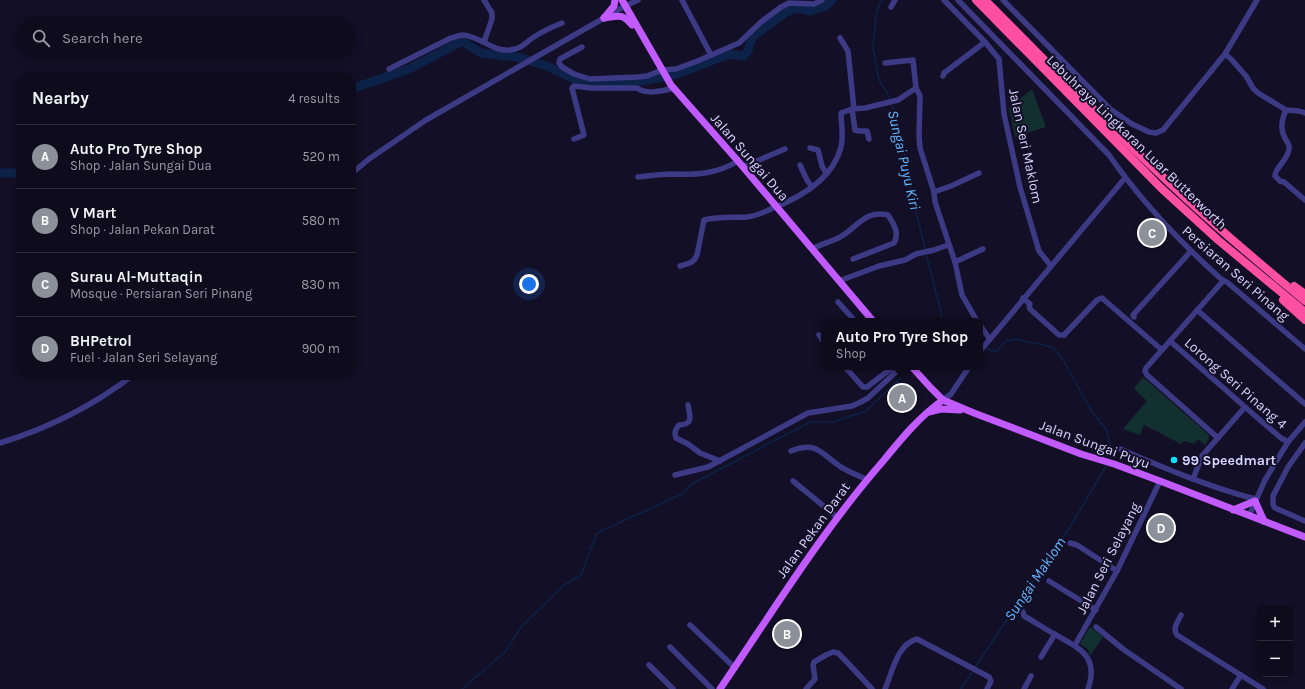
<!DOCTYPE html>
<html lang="en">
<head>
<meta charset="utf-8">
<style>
	:root { --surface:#0e0b1c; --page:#171425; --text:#f1f3f6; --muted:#9b9ba3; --line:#2e2b3b; --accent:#8c9099 }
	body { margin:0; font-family:Karla,sans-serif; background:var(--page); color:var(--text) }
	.controls { position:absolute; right:12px; bottom:12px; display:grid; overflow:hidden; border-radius:8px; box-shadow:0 2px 6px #0003 }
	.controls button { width:36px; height:36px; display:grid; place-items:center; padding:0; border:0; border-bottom:1px solid var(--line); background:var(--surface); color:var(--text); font:20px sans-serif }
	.you { position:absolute; left:529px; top:284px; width:14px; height:14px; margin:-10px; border:3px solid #fff; border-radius:50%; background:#1a73e8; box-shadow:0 0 0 6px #1a73e833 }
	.badge { display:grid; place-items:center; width:26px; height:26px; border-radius:50%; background:var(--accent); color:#fff; font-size:13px; font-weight:700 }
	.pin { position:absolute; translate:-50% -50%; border:2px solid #fff; box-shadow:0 1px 4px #0006 }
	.popup { position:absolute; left:821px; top:318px; width:162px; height:52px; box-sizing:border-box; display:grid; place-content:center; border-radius:8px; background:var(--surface); filter:drop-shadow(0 1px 3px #0005); font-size:13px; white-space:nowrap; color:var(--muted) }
	.popup b { font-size:15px; color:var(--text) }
	.popup::after { content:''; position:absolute; left:50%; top:100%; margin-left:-8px; border:8px solid transparent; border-top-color:var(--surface) }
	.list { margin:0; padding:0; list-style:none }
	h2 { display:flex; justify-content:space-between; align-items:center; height:52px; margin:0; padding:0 16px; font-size:17px }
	h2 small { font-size:13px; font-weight:400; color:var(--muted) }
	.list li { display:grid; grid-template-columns:26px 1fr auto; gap:12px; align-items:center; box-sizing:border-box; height:64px; padding:0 16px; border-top:1px solid var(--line) }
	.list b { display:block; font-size:15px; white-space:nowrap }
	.list p { margin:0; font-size:13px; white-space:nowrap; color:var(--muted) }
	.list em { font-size:13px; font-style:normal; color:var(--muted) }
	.icon { flex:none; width:22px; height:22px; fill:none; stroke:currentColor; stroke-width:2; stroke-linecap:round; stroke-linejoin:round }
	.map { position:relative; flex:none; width:1305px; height:689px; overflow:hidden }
	.search { position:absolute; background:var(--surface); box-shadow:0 2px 6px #0003; left:16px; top:16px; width:340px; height:44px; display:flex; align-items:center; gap:10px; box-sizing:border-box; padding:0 14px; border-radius:22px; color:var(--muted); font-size:15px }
	.panel { position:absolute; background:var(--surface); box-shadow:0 2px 6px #0003; left:16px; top:72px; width:340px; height:308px; border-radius:16px }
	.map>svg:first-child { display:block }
</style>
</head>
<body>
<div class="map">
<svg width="1305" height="689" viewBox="0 0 1305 689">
	<rect width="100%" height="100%" fill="#130f26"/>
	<g fill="#12302f">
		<path d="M1032 89 1046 127 1015 137 1009 108Z"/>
		<path d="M1143 377 1209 435 1208 440 1205 445 1198 439 1194 444 1184 441 1181 444 1144 425 1140 435 1123 429 1147 401 1134 389Z"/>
		<path d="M1090 627 1103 637 1090 656 1088 649 1080 644Z"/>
	</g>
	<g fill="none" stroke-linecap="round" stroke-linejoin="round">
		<g stroke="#0c2248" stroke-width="1.5">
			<path d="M881 0 876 14 873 48 879 80 887 92 890 100"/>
			<path d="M891 103 898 123 914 203 925 249"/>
			<path d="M926 253 943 321"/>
			<path d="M985 348 996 352 1006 341 1015 339 1053 347 1062 358 1092 412 1106 429 1112 453 1110 457"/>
			<path d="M975 667 1073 522 1106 466"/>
			<path d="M462 689 505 652 521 627 563 586 581 575 597 533 682 494 692 484 810 422H833L866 411 908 371"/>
			<path d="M961 689 973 671"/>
		</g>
		<g stroke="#0c2248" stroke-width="9">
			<path d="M351 89 409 69 462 41 481 53 517 57 547 66 582 83 626 84 677 74 729 54 743 56 748 51 752 37 786 12 796 8 810 11 826 6 832 0"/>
			<path d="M0 173H21"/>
		</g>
		<g stroke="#3d3a85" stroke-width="5.5">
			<path d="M682 0 711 55"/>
			<path d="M944 0 985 42 999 59 1004 114 1020 187 1039 251 1051 266"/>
			<path d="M958 0 1109 155C1141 201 1179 241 1220 278L1228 283 1305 349"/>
			<path d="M1003 0 1110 109 1132 124 1149 132 1156 133 1163 130 1225 54 1257 0"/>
			<path d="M891 7 895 0"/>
			<path d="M840 38 848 51 854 109"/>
			<path d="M484 42 492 19V13L484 0"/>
			<path d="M582 47 560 59 559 63 562 67 574 74 590 79 638 77 647 76 662 70 676 69 695 62 739 43 761 22 781 7 789 3 814 4 822 0"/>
			<path d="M1225 54 1231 59 1246 76 1253 88 1258 93 1286 110 1299 111 1305 113"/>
			<path d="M885 63 913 60 916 88 920 96 919 136 920 148 934 192 935 202 955 262 962 295 977 321"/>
			<path d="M389 69 451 38C455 37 460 35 463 35 479 36 494 52 510 50 524 48 524 43 534 37 543 31 552 27 562 23"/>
			<path d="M943 76 944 73 985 42"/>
			<path d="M852 109 855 130 859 131H867L869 139"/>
			<path d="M1286 110C1281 121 1280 130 1286 140 1288 143 1290 146 1289 149 1288 160 1274 169 1275 176L1280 181 1284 182 1305 200"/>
			<path d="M574 139 584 135 572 88 574 86 592 88H637C647 95 662 91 674 88"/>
			<path d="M810 148 818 150 822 166 826 173"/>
			<path d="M800 165 807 180 812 187"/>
			<path d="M742 166 757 161 785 149"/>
			<path d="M351 174 369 159 426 120 625 6 638 0"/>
			<path d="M638 177C649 176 661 174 672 174 696 175 717 174 738 161"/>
			<path d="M934 192 951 186 979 173"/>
			<path d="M812 249C821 244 830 242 838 238 857 229 864 209 888 215 893 223 900 233 894 243L853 259"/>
			<path d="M955 262 983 249"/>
			<path d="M680 266C688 264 694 263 697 255L704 220C720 216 732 218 747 217 756 216 765 212 773 208 801 197 833 179 841 147 844 136 841 124 841 113L852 109 865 108 898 100 916 88"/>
			<path d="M839 281 879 266 905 260 916 254 934 250 948 245"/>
			<path d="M1023 298 1030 304 1029 305 1030 309 1059 335H1064L1097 300 1102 298 1162 350"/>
			<path d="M838 302 855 321"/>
			<path d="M1197 310 1305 404"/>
			<path d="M1134 317 1133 315 1191 251"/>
			<path d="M980 325 989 338"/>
			<path d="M819 335 824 342"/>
			<path d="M1170 341 1261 421 1281 438 1288 442"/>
			<path d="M980 351 1125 178"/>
			<path d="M845 367 863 387H867L893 367"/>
			<path d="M943 400 951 394 969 367"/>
			<path d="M688 405C690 417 694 424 679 425 675 430 674 433 676 438L688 444 700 453 720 461"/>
			<path d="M1218 438 1147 375 1145 371 1146 368 1223 281"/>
			<path d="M0 443C49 428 93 406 133 375"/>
			<path d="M1305 443 1288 467 1273 496V505L1275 508 1305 521"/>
			<path d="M1120 449C1164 468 1209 487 1255 499"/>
			<path d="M791 451C815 441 820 452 838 465 846 471 857 475 866 479"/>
			<path d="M1131 471 1137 457"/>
			<path d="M675 475 708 467 808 413 852 406 861 402 868 398 898 370 910 367"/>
			<path d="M1193 479 1202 456 1245 407"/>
			<path d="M793 481 837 517"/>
			<path d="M1249 516 1265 480 1288 442 1305 422"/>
			<path d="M1070 543 1077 545 1117 571"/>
			<path d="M1049 581 1096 610"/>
			<path d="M1023 612 1024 616C1035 622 1045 629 1056 635 1081 649 1099 657 1088 689"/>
			<path d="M1181 615C1178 622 1172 628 1177 635L1263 689"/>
			<path d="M690 625 735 668"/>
			<path d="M1096 627 1123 649 1181 689"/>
			<path d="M1075 645 1117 571 1160 481"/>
			<path d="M670 647 712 689"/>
			<path d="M1041 657 1055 634"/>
			<path d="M649 665 673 689"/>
			<path d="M806 689 815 679 813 665 814 662 826 655 833 652 838 653 843 658 872 689"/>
			<path d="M885 689C892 673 897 644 917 639L989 677 991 681 987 689"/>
			<path d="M1024 689 1031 676"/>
			<path d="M1232 689 1241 675"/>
		</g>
		<g stroke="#c25bff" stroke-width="7">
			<path d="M622 0 671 85 738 161 873 321"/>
			<path d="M604 18C619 16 622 13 632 25"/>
			<path d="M604 18 614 6 615 0"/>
			<path d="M912 367 930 387 943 400 974 413 1081 454 1114 464 1160 481 1305 537"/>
			<path d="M929 412 941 409 960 410"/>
			<path d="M1233 510 1255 501 1264 521"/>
			<path d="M720 689C773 611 822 531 884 460 902 438 920 416 943 400"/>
		</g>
		<g stroke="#ff4fa3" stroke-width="8">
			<path d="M976 0 1161 188 1218 240 1305 312"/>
			<path d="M985 0C1049 64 1111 129 1177 190 1218 229 1262 265 1305 301"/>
			<path d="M1294 286 1305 294"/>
			<path d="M1283 300 1305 320"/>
		</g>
	</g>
	<circle fill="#00e5ff" stroke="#130f26" stroke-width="1.5" cx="1174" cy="460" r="4"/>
	<g text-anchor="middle" stroke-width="4" stroke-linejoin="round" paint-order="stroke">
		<g font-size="14" fill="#d9d4ff" stroke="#130f26">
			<text transform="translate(1137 142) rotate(44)" y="5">Lebuhraya Lingkaran Luar Butterworth</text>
			<text transform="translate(1026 146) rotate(78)" y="5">Jalan Seri Maklom</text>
			<text transform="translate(750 157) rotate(49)" y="5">Jalan Sungai Dua</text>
			<text transform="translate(1236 273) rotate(41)" y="5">Persiaran Seri Pinang</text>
			<text transform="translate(1236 383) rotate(41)" y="5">Lorong Seri Pinang 4</text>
			<text transform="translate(1095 444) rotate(20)" y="5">Jalan Sungai Puyu</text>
			<text transform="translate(813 530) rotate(-54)" y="5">Jalan Pekan Darat</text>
			<text transform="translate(1108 558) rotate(-63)" y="5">Jalan Seri Selayang</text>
		</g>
		<g font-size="14" font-weight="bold" fill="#d9d4ff" stroke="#130f26" text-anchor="start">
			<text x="1182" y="465">99 Speedmart</text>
		</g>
		<g font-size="15" font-style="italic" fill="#62b6ff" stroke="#130f26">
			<text transform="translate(904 160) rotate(77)" y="5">Sungai Puyu Kiri</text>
			<text transform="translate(1035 579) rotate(-56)" y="5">Sungai Maklom</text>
		</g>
	</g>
</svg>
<div class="controls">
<button>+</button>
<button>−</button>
</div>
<div class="you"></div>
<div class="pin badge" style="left:902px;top:398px">A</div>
<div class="popup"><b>Auto Pro Tyre Shop</b>Shop</div>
<div class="pin badge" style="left:787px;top:634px">B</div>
<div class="pin badge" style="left:1152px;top:233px">C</div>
<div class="pin badge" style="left:1161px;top:528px">D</div>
<div class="search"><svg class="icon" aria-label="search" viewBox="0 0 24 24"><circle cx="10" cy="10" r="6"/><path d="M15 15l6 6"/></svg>Search here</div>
<section class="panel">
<h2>Nearby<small>4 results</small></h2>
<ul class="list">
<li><span class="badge">A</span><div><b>Auto Pro Tyre Shop</b><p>Shop · Jalan Sungai Dua</p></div><em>520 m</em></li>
<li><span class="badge">B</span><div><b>V Mart</b><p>Shop · Jalan Pekan Darat</p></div><em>580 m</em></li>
<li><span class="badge">C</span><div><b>Surau Al-Muttaqin</b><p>Mosque · Persiaran Seri Pinang</p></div><em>830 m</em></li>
<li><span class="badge">D</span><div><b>BHPetrol</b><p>Fuel · Jalan Seri Selayang</p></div><em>900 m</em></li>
</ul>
</section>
</div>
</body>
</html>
